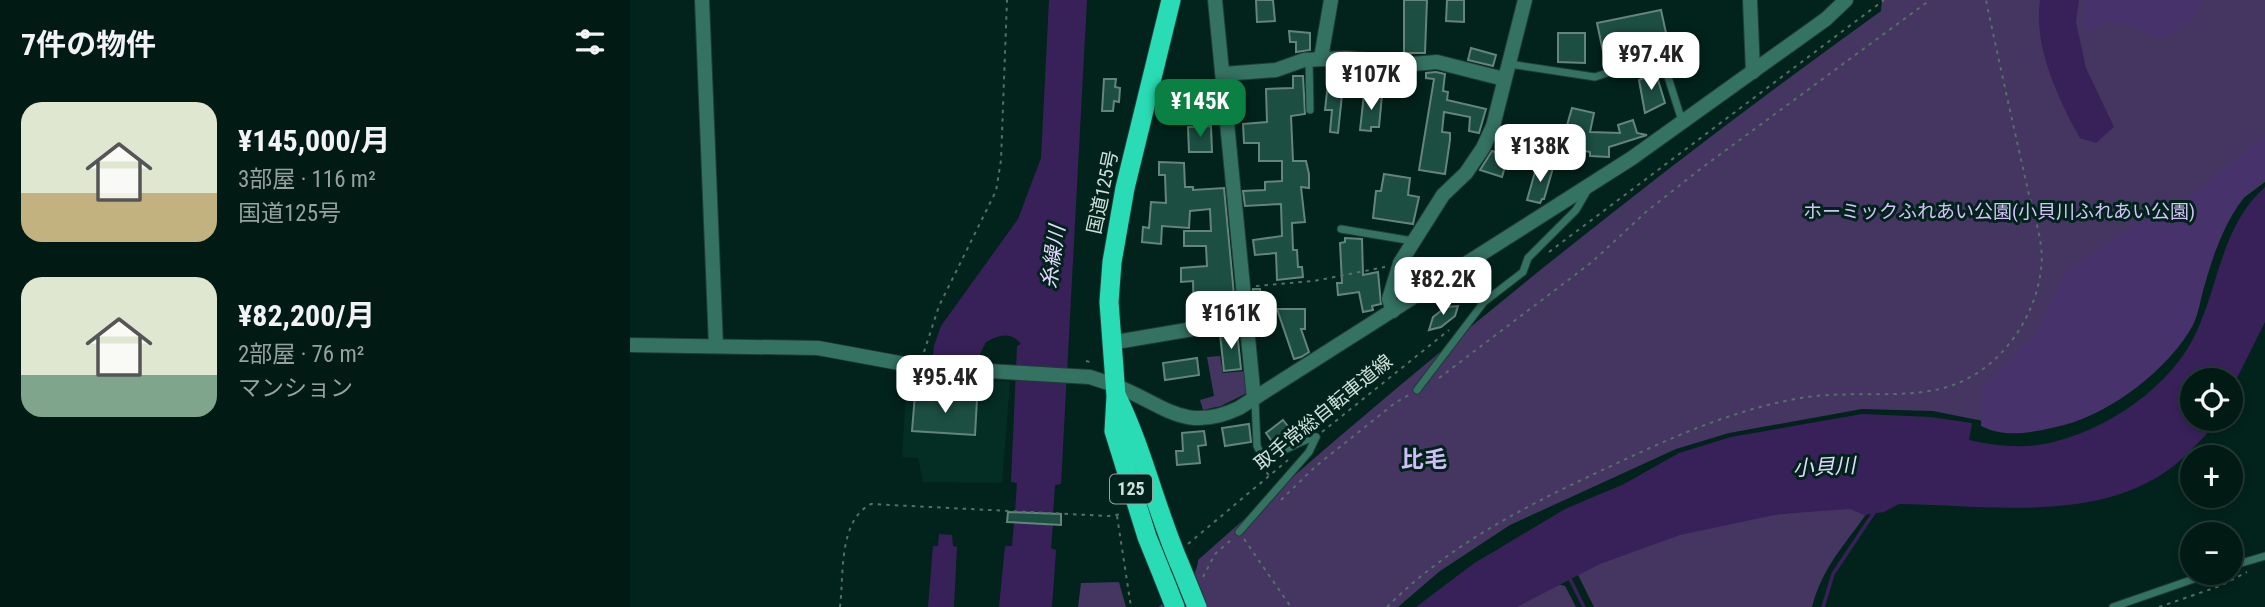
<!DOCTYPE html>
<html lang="ja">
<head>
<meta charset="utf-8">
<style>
  body { margin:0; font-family:"Roboto Condensed","Noto Sans JP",sans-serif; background:#0c231d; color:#f1f3f6; height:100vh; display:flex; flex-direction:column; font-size:26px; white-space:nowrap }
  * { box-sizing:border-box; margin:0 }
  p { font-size:23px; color:#96a1a0 }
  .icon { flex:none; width:38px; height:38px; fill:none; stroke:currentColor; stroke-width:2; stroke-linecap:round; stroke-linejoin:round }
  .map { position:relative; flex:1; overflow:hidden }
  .drawer { display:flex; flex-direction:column; background:#021a14; width:630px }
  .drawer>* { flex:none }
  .fabs { position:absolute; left:1550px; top:368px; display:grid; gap:14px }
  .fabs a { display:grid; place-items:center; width:63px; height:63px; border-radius:50%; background:#021a14; box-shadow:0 4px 10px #0003,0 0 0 2px #233834; font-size:35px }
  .price { position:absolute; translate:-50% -60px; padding:0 16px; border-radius:14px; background:#fff; color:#222; font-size:23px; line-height:46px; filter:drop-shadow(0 2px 4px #0008) }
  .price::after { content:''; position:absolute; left:50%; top:42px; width:21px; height:16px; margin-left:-10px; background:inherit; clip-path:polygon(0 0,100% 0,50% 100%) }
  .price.on { background:#0b8043; color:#fff }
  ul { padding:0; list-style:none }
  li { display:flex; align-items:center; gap:21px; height:175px; padding:0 21px }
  li span { display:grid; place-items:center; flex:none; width:196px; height:140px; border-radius:21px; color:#555 }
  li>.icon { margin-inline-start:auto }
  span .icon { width:84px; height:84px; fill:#fffc; stroke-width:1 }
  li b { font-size:30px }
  h2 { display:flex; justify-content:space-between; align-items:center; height:84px; padding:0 21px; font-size:30px }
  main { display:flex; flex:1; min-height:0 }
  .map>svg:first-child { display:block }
  .built { fill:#042e24 }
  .green { fill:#453561 }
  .forest { fill:#48326b }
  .water { fill:#382159 }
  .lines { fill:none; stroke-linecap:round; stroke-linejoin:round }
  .stream { stroke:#382159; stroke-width:3.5 }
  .building { fill:#1c4e41; stroke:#64857a; stroke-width:2 }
  .service-casing { stroke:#1f3d36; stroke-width:9 }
  .minor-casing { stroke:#1f3d36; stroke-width:16 }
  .tertiary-casing { stroke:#1f3d36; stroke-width:16 }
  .trunk-casing { stroke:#1f3d36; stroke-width:21 }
  .path { stroke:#546f68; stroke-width:2; stroke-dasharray:3.5 5; stroke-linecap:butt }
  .service { stroke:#347261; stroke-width:7 }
  .minor { stroke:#347261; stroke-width:14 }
  .tertiary { stroke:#347261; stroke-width:14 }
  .trunk { stroke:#2adcb5; stroke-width:19 }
  .trunk-bridge-casing { stroke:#1f3d36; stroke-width:21; stroke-linecap:butt }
  .trunk-bridge { stroke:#2adcb5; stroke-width:19 }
  .labels { text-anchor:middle; stroke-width:6; stroke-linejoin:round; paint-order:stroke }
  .shield { fill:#02231b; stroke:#91a7a1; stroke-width:2 }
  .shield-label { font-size:18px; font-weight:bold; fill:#cee0da }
  .street-label { font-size:19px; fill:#cee0da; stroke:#02231b }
  .park-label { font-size:19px; fill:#d4c2f8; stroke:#02231b }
  .water-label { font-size:21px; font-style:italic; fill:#e3d8fd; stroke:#02231b }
  .quarter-label { font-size:23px; font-weight:bold; fill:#d1bef7; stroke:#02231b }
</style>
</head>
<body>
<main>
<section class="drawer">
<h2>7件の物件<svg class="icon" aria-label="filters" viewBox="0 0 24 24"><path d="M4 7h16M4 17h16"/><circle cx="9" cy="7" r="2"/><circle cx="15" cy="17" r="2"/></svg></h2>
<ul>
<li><span style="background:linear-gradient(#dfe7d0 65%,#c2b280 0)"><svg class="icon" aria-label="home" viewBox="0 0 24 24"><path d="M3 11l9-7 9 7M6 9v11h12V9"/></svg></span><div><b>¥145,000/月</b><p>3部屋 · 116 m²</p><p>国道125号</p></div></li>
<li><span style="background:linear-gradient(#dfe7d0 70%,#7fa58c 0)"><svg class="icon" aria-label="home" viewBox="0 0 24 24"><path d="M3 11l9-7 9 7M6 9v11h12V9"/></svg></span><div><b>¥82,200/月</b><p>2部屋 · 76 m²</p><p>マンション</p></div></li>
</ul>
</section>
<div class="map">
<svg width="1635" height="607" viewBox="0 0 1635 607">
  <rect width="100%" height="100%" fill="#02231b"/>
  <polygon class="built" points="277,374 380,382 372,483 293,482 288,458 272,457"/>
  <g class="green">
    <path d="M1252,0H1635V182L1600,208L1358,422L1303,411L1232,409L1099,433L1046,449L880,525L810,571L768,607H528C544,597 567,581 568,560C786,366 1014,181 1251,11Z"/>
    <polygon points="590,356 593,373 616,371 617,393 591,406 573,410 570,400 584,396 577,357"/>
    <path d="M1229,506L1237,513C1214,546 1193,566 1182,607H964L946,571L985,555L1092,520Z"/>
    <polygon points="489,582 496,607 448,607 451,583"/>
    <polygon points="923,583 935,586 946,607 882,607"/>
  </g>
  <g class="forest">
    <path d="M1456,0H1572C1566,22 1548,34 1526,38L1501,25L1477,22L1456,31L1453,21Z"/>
    <path d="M1635,135V178C1603,199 1585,248 1575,284C1571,296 1569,313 1563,325C1539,369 1481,413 1434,425C1405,432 1378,439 1351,426L1352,388L1409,330L1434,272L1505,225L1546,205L1579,182Z"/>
  </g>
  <g class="water">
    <path d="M419,0H457L431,484L425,485L423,514L385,512L387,483L381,482L387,346L391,344C381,331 368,335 356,342L346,362L345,391L300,387L304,346L311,326L388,219L411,158Z"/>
    <path d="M1410,0H1449L1446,22L1456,68L1484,127L1466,143L1450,138C1428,99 1403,45 1410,0Z"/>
    <path d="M1635,187V322L1601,390V380H1563V418H1587C1581,431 1570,441 1560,451C1488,527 1364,505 1269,504L1254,512L1234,515L1220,509L1149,514L1050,535L970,564L887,607H786L843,564L935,509L994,484L1049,453L1101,437L1232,414L1301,417L1342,423L1339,440C1361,445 1385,448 1408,445C1468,436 1538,391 1565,335C1589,286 1591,226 1635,187Z"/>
    <polygon points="384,523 423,524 421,548 426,550 422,607 369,607 375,546 382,546"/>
    <polygon points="309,534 322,535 323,546 327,547 324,607 298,607 303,546 308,546"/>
  </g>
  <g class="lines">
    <g class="stream">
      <polyline points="938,575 954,607"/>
      <polyline points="1193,607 1203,574 1245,511"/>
    </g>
  </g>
  <g class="building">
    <polygon points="626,0 643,0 645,21 627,22"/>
    <polygon points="774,0 797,0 795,53 774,53"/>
    <polygon points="817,0 834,0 834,22 816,21"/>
    <polygon points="1031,10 1038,42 974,56 967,23"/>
    <polygon points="659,31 680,33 680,50 666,52 666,42 660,42"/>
    <polygon points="928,33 955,33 955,63 928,62"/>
    <polygon points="841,48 866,55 863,66 838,60"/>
    <polygon points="1025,70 1035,103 1015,113 1009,80 1016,77 1015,73"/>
    <polygon points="806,72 815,74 813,91 818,92 817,100 856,109 849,133 839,131 840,117 814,112 812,132 820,133 820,140 815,174 789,170 804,79 796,78 796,73"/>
    <polygon points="663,76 673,76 675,114 661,116 663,161 676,161 679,174 679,188 671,187 675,222 662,223 663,250 667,250 668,267 672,267 673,277 647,280 646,253 625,255 623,240 652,236 651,204 615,206 613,191 635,190 635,182 652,181 652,161 629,161 629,143 614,143 613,124 637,122 636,89 663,88"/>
    <polygon points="474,79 486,79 485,87 490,88 489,102 484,101 483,111 472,111"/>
    <polygon points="698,83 713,85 708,133 700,132 702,110 695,110"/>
    <polygon points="734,94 752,95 749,127 741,127 741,131 730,130"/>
    <polygon points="942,108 964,113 960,132 990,133 988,125 1003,120 1007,133 1017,135 979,147 979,157 960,156 960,152 931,146"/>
    <polygon points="581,126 582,152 559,152 558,127"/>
    <polygon points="862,151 878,156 872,177 850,170"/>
    <polygon points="529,162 554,163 555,187 563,187 563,190 594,188 605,306 579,309 580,316 564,319 563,281 551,282 551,268 577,266 576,246 554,246 554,231 581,231 580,209 560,211 559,228 532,226 531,244 512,242 513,227 519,228 521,202 536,203 535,175 529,175"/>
    <polygon points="911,165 923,168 914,199 912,199 910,203 897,200 905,172 908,173"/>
    <polygon points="754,174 780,178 778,195 789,197 783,224 743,218 746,191 751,191"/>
    <polygon points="715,238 732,239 733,275 748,272 751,304 742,306 743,310 733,312 729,292 708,295 707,283 712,283 710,243 715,242"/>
    <polygon points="623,289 630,289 634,323 626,323"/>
    <polygon points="828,306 825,316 811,327 799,330 803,317 816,307"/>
    <polygon points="647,309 675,309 675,329 671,329 679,352 671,357 664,359"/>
    <polygon points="607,331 611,369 594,371 590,334"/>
    <polygon points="567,358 569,375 535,380 533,363"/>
    <polygon points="285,394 347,399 345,435 282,431"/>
    <polygon points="653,420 661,430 643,443 636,433"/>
    <polygon points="619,424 621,442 595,446 592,428"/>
    <polygon points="574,431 576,445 568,446 570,463 547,465 546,451 553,451 552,433"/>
    <polygon points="378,512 431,514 431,525 377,522"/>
  </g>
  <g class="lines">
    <g class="service-casing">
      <g id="service">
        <polyline points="679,60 680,110"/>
        <polyline points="879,64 965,77 1031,55 1052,121"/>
        <polyline points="711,229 783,241"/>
        <polyline points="787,390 854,302 893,272 898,258 946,210 957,191"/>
        <path d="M625,400L627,446L631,454C648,458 668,440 686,437"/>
        <polyline points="609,532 679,452 686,437"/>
        <polyline points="1601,566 1635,556"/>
        <polyline points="1483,607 1584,572"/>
      </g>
    </g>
    <g class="minor-casing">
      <g id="minor">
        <polyline points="72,0 86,346"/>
        <polyline points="585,0 624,399"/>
        <polyline points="1120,0 1123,72"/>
        <polyline points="691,58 701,0"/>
        <polyline points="593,74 646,70 674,60 716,58 782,64 807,62 874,79"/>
        <polyline points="763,311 759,299 770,263 813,195 836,173 853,148 863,126 895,0"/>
        <polyline points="480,343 616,320"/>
        <polyline points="0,345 188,348 291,367 460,377 484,385"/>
      </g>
    </g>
    <g class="tertiary-casing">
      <path id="tertiary" d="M484,385C534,404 554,434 609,408L1002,158L1196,19L1216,0"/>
    </g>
    <g class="trunk-casing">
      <g id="trunk">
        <path d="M487,397C513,450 526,510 550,565"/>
        <polyline points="534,579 517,537 484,431 486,396 479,302 482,262 495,188 541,0"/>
      </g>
    </g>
    <g class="path">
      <polyline points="919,252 1254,0"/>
      <polyline points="626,286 684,281 755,267"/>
      <polyline points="294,352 309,306 366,191 371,160 377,0"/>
      <polyline points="456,361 460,362"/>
      <polyline points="809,378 962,262 1017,211 1073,167 1300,0"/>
      <polyline points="692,432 819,330"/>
      <polyline points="631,466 642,479"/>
      <polyline points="651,500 686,466 765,403 779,395"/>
      <polyline points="487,516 501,607"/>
      <polyline points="614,539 661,607"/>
      <polyline points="558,544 658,460"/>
      <polyline points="573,577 585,554 601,540"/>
      <path d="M210,607C214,575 208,521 241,504L478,516L493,514"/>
      <path d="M757,607C817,547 888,510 964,474C1032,442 1096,411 1171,398C1221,389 1284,402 1328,383C1373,365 1406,316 1411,269C1415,242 1402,211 1397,186C1383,124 1369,62 1356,0"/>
      <polyline points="1529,607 1590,586 1617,572"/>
    </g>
    <use href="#service" class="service"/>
    <use href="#minor" class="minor"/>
    <use href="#tertiary" class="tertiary"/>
    <use href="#trunk" class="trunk"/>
    <g class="trunk-bridge-casing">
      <g id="trunk-bridge">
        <polyline points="550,565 567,607"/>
        <polyline points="534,579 545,607"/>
      </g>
    </g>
    <use href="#trunk-bridge" class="trunk-bridge"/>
  </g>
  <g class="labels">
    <rect class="shield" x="480" y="474.5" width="42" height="29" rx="5"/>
    <g class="shield-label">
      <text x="501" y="495">125</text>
    </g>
    <g class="street-label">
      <text transform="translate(472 192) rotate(-78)" y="7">国道125号</text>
      <text transform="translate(693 412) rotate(-39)" y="7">取手常総自転車道線</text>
    </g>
    <g class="park-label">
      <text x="1369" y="218">ホーミックふれあい公園(小貝川ふれあい公園)</text>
    </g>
    <g class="water-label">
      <text transform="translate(423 257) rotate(-82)" y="7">糸繰川</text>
      <text transform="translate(1194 467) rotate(-3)" y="7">小貝川</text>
    </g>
    <g class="quarter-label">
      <text x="794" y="467">比毛</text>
    </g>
  </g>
</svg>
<div class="fabs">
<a><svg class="icon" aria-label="locate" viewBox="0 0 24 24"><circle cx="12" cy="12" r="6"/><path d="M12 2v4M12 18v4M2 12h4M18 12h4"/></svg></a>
<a>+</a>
<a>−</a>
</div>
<b class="price" style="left:1021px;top:92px">¥97.4K</b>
<b class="price" style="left:741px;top:112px">¥107K</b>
<b class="price on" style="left:570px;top:139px">¥145K</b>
<b class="price" style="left:910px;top:184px">¥138K</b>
<b class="price" style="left:813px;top:317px">¥82.2K</b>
<b class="price" style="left:601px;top:351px">¥161K</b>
<b class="price" style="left:315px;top:415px">¥95.4K</b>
</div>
</main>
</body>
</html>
